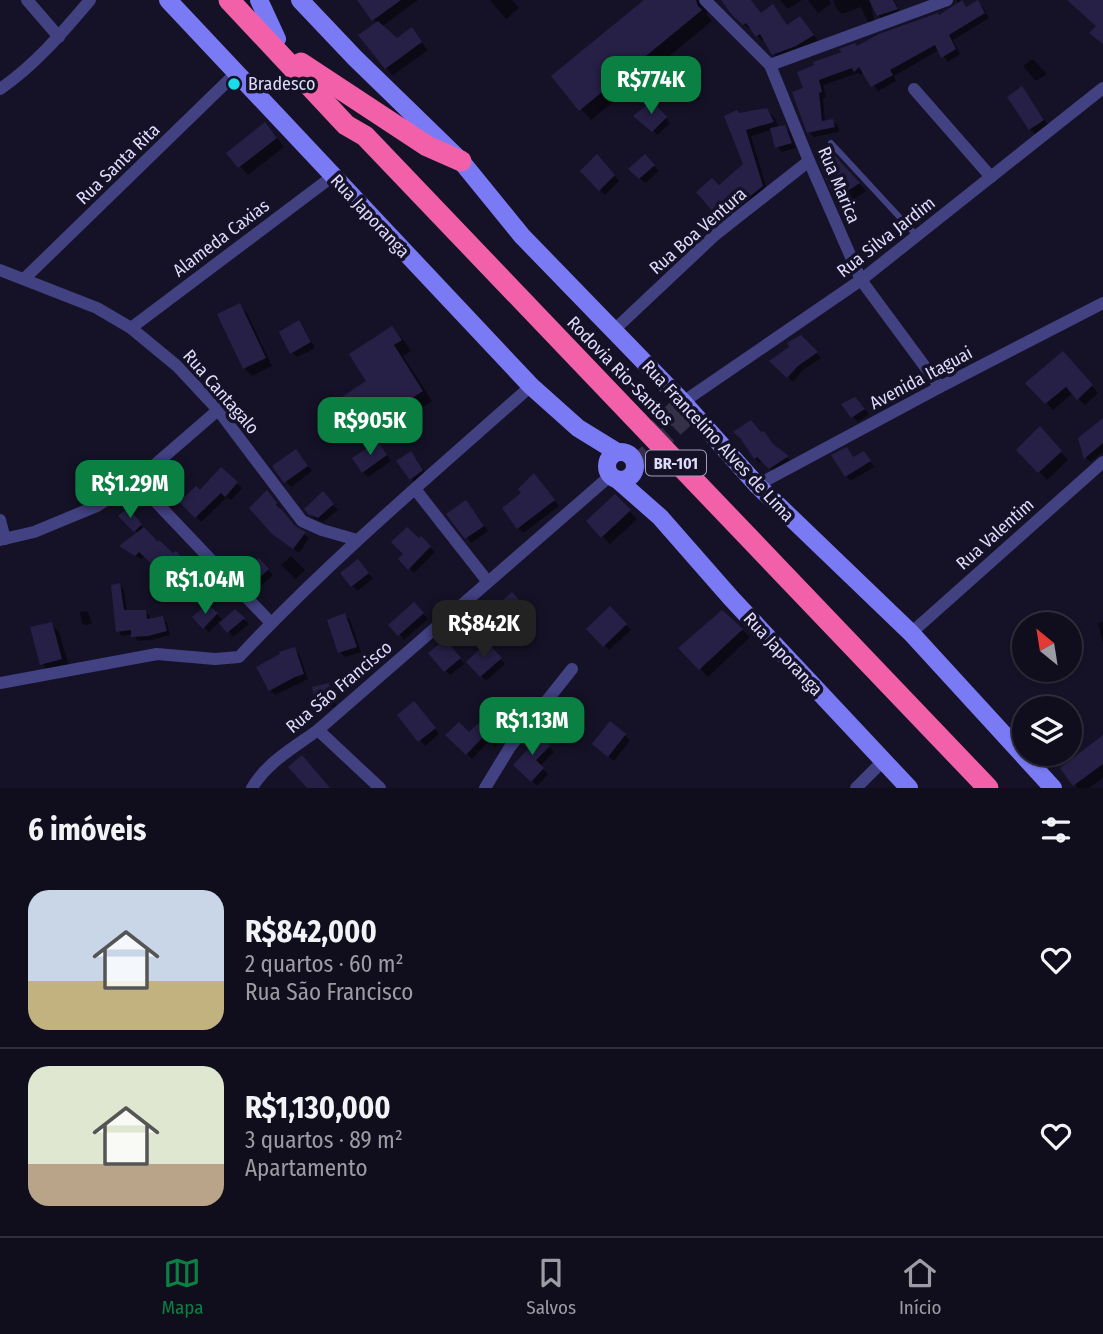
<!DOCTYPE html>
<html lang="pt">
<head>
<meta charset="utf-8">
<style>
  body { margin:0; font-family:"Fira Sans Condensed",sans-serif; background:#191726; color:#f1f3f6; height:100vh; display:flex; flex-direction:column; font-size:26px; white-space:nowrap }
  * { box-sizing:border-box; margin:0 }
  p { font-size:23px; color:#9c9ca4 }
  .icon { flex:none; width:38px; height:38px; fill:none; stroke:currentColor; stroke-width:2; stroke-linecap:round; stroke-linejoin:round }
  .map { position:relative; height:788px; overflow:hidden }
  .side { display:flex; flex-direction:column; background:#100e1d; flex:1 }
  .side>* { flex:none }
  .needle { width:46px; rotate:330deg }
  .buttons { position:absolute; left:1012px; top:612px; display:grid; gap:14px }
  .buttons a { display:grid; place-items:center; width:70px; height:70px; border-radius:50%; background:#100e1d; box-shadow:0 2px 5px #0004,0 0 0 2px #302e3b; font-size:35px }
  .price { position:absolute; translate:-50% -60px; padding:0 16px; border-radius:14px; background:#0b8043; color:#fff; font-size:23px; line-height:46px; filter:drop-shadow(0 2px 4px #0008) }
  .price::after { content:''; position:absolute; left:50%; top:42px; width:21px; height:16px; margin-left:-10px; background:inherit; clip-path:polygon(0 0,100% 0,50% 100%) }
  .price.selected { background:#222; color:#fff }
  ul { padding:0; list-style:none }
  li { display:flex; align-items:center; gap:21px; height:175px; padding:0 28px }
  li+li { border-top:2px solid #302e3b }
  li span { display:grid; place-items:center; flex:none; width:196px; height:140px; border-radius:21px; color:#555 }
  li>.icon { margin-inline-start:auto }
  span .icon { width:84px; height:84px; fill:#fffc; stroke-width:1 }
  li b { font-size:30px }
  h2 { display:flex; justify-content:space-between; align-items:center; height:84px; padding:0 28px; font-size:30px }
  .menu { display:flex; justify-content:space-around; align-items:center; height:98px; border-top:2px solid #302e3b; background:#100e1d; font-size:19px; color:#9c9ca4 }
  .menu a { display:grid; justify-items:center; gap:4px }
  .menu .selected { color:#0b8043 }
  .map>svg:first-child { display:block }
  .shadow { fill:#0007 }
  .building { fill:#262046 }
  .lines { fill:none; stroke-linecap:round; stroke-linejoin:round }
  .secondary-tunnel { stroke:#333047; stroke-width:18; stroke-dasharray:18 9; stroke-linecap:butt }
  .lane { stroke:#424182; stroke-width:6 }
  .street { stroke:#424182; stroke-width:12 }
  .secondary { stroke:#7a7bf4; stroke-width:18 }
  .highway { stroke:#f260aa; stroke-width:21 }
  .poi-dot { fill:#17ddeb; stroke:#151227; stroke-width:2.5 }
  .labels { text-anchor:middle; stroke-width:7; stroke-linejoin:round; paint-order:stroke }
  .shield { fill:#151227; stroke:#a29fbc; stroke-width:2 }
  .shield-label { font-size:16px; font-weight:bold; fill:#dedbfc }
  .poi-label { font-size:18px; fill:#dedbfc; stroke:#151227; text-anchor:start }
  .street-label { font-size:18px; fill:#dedbfc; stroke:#151227 }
</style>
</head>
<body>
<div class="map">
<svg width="1103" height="788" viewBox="0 0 1103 788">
  <rect width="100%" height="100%" fill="#151227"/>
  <g class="shadow">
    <polygon points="364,0 418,0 381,27 397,40 412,30 428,50 393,75 386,68 377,24 361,2"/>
    <polygon points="490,0 512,0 519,8 506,19"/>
    <polygon points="647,0 699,0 707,10 707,15 712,21 591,120 581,109"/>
    <polygon points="733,0 751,0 762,15 788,26 805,24 818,40 801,51 779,59 774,54 765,39 762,41 751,28 749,29 744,24"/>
    <polygon points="780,0 802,0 788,9"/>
    <polygon points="808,0 829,0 831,4 818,13"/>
    <polygon points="833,0 870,0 875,24 872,25 867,20 861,7 842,14 837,9"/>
    <polygon points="878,0 894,0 901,14 883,20 878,15"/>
    <polygon points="957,0 961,0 967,9 978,2 983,7 989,18 953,40 960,54 948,62 939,50 894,76 896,81 878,91 864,72 861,75 858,73 823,85 826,97 823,98 825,122 833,121 838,126 839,132 814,137 809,132 806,89 858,48 879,36 951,10 957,3"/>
    <polygon points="1033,59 1047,74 1036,81 1023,66"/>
    <polygon points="1022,88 1048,125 1035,134 1030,129"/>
    <polygon points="652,104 670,123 658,135 640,120"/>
    <polygon points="767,110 774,117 779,128 784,127 790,133 796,148 782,152 777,147 772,130 751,136 768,193 728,225 722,218 719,187 745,165 740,115"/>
    <polygon points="273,132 284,147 248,175 228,153"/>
    <polygon points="597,157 619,181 605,195 582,171"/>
    <polygon points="645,157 659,171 645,183 631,169"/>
    <polygon points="835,158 866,191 845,206 837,198 823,166"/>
    <polygon points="239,305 247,313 272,366 252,376 244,368"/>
    <polygon points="299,323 304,328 315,348 297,357 292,352"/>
    <polygon points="392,328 402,338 411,351 403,356 432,401 371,440 361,430 369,382"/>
    <polygon points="801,337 821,358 803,370 793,382 772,361 791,348"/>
    <polygon points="1070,360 1098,393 1085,405 1073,393 1053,410 1028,383"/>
    <polygon points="855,399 869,414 858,422 853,417"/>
    <polygon points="1103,426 1103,452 1090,462 1086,458 1080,439"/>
    <polygon points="762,434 776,448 792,462 775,473 763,460 760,463 755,458"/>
    <polygon points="1047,436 1068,460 1047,480 1018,450"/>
    <polygon points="382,448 391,461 368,477 363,472"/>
    <polygon points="847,449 855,459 864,453 874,467 851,481 846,476"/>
    <polygon points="301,456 312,471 291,487 274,467"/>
    <polygon points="416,458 427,475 416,484 411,479"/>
    <polygon points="221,469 242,488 231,500 227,497 201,522 182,502 200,493"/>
    <polygon points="539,481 559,506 523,533 518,528"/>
    <polygon points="323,494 338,510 323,522 315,519 309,513"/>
    <polygon points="615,496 637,519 610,544 588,521"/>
    <polygon points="272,497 281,509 280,510 297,529 309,538 299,553 280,538"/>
    <polygon points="470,507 488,531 471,543 467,538"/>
    <polygon points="128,511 158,544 173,556 176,553 190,568 168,589 157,579 158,568 145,556 141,559 126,550 139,534 121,516"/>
    <polygon points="421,539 435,552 414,573 400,559"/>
    <polygon points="291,556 305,570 296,579 281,565"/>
    <polygon points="259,560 273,575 258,588 244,574"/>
    <polygon points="363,567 373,579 357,591 343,574"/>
    <polygon points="119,585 124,590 127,612 145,611 150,616 150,620 162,618 167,623 170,635 153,640 138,641 133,634 122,636 118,631"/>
    <polygon points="512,594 529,613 516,624 499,605"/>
    <polygon points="414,604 428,619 404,640 391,625"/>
    <polygon points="207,606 224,621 235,611 249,624 233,637 220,621 209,632 194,617"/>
    <polygon points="610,609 631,630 609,650 589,629"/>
    <polygon points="87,611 89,614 92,624 84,625 82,623 80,612"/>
    <polygon points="345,615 350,620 361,652 345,657 340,652"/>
    <polygon points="1103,622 1103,644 1098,623"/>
    <polygon points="51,624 59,632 69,666 50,672 42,664"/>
    <polygon points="742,630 750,637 708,677 681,648"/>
    <polygon points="487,645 505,664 486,681 468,662"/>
    <polygon points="450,646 464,664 450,675 445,670"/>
    <polygon points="294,649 299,654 308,679 275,695 270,690"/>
    <polygon points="328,685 333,690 336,706 322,709 317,704"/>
    <polygon points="419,708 439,734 425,746 399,715"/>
    <polygon points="486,719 504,738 495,747 489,741 472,759 448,735 469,735"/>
    <polygon points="610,723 630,740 614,761 599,749"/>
    <polygon points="536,734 554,752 540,766 548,774 537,786 515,765 530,749"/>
    <polygon points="1103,737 1103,778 1089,788 1078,788 1062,768"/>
  </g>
  <g class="building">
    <polygon points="357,0 401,0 372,21"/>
    <polygon points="644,0 696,0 698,6 702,10 579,111 551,76"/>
    <polygon points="721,0 751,0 761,13 773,4 787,25 800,16 814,35 796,46 772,55 760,34 756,37 746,23 743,25 732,15"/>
    <polygon points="869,0 893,0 898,9 877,16"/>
    <polygon points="962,0 966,7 978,0 985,13 949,35 956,49 941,58 935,45 890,70 893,75 871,87 859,67 854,72 852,68 819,80 822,92 819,93 822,121 833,119 835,127 807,133 792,92 803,88 797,72 814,65 813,62 842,52 839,49 855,43 857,46 879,34 938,13 939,15"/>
    <polygon points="1067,0 1103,0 1103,44 1089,33 1096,26"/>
    <polygon points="378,21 397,38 412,27 422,42 385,69 358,35"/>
    <polygon points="1022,86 1044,120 1029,130 1007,97"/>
    <polygon points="652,101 667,117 652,132 633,116"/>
    <polygon points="767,108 774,122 746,130 763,186 720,220 696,192 712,178 719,185 743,164 724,116 737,110 739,113"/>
    <polygon points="265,122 277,138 238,168 226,153"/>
    <polygon points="785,125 792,143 775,148 770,128"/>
    <polygon points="597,154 615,175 599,191 580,171"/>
    <polygon points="645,154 655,165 639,179 628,169"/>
    <polygon points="835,156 860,183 835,199 820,165"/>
    <polygon points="240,303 266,358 243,369 217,314"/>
    <polygon points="299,320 311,342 290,354 279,332"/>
    <polygon points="392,326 402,340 394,345 423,391 360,431 339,399 366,381 349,354"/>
    <polygon points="801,335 818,352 798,366 787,378 769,361 789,347 787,343"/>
    <polygon points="1063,351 1093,385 1077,400 1066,387 1045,404 1025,383"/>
    <polygon points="855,397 865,409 851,418 841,404"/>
    <polygon points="1103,418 1103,443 1084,459 1078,438"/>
    <polygon points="751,420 761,432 764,431 773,444 789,456 769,469 757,457 754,459 741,439 733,432"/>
    <polygon points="1040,426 1062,451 1038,473 1016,450"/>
    <polygon points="378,441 387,455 362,473 352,458"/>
    <polygon points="847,447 853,457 864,451 871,461 845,477 831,455"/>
    <polygon points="296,449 308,466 284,483 272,466"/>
    <polygon points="411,451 423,470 410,480 396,461"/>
    <polygon points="221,467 238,482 225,497 221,493 195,518 179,502 196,486 200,490"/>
    <polygon points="534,473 555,500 517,529 502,508 521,493 518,489"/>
    <polygon points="267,490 277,503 276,505 282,510 295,526 306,532 293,549 272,534 249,508"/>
    <polygon points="323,491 334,504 318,518 308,514 304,509"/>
    <polygon points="615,494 631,510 601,538 586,521"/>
    <polygon points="466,500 484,526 465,539 446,514"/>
    <polygon points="128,508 142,524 134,532 118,516"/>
    <polygon points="144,527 158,542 159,540 173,553 176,551 186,562 162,585 149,574 156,568 139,552 135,556 119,546"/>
    <polygon points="407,527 419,538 421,536 431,546 408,570 398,559 403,554 391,542"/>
    <polygon points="259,558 269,569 252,585 242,573"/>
    <polygon points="358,559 369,573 351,587 340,573"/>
    <polygon points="120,583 124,610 146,610 147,619 163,616 167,631 148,636 131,637 131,630 116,632 111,585"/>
    <polygon points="512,592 525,607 510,620 497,605"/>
    <polygon points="414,602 424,613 398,636 388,625"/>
    <polygon points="207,604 218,613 203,629 192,617"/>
    <polygon points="610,606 627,624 603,647 586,629"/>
    <polygon points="235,609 245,618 227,633 219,623"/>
    <polygon points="722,610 743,629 699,670 678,648"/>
    <polygon points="345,613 357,647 338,653 327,620"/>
    <polygon points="52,622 62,659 40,665 30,627"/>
    <polygon points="445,639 461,658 444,672 428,653"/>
    <polygon points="487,642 502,658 480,677 466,662"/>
    <polygon points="295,647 304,674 295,677 269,691 256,667 280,654 279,652"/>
    <polygon points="329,683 332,701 316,705 312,687"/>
    <polygon points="414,701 436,728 418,742 397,715"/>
    <polygon points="486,716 501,732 489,743 483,737 466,755 445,735 459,722 469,732"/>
    <polygon points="610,721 626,734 608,757 592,744"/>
    <polygon points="536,732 550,746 536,760 544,768 531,782 513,765 528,749 524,745"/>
    <polygon points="1103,735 1103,764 1073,786 1060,768"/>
    <polygon points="302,755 330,788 307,788 288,767"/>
  </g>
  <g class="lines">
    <g class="secondary-tunnel">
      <polyline points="646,439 683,402"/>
      <polyline points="635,465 692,412"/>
    </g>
    <polyline class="lane" points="831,143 917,236"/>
    <g class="street">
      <polyline points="27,0 59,37"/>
      <polyline points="705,0 770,65 809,161 861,280 940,387"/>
      <polyline points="770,65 947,0"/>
      <path d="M0,89C35,65 62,33 90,0"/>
      <polyline points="914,89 991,177"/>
      <polyline points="0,270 97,308 131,328 177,366 218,410 302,521 322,530 357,540"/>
      <polyline points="24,279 236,73"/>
      <polyline points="131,328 333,176"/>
      <polyline points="613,331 715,235 809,161"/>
      <polyline points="683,402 861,280 1103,88"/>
      <polyline points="136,481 271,623"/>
      <polyline points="757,485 940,387 1103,303"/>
      <polyline points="415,489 488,582"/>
      <polyline points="0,520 5,539"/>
      <polyline points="0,540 34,532 97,506 136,481 218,410"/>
      <polyline points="911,633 1103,462"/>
      <path d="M0,683L157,654L215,659L239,657C330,560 432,474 531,386"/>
      <polyline points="318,730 380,788"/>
      <path d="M252,788C267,762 295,747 318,730L610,476"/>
      <polyline points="485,788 510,747 572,669"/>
      <polyline points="856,788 883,761"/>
    </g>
    <g class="secondary">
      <polyline points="168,0 531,386 578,428 617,452"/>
      <polyline points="259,0 277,39"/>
      <polyline points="300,0 355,58 461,161 522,236 683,402 757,485 911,633 1053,788"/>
      <circle cx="621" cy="466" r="14"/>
      <polyline points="619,481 660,517 731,598 909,788"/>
    </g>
    <g class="highway">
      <polyline points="229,0 346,125 365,136 988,788"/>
      <polyline points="301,63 427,146 461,161"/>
    </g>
  </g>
  <circle class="poi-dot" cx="234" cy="84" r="7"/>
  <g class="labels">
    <rect class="shield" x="646" y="450.5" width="60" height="25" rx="5"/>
    <g class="shield-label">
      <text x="676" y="469">BR-101</text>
    </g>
    <g class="poi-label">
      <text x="248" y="90">Bradesco</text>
    </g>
    <g class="street-label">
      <text transform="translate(118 164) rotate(-44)" y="6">Rua Santa Rita</text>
      <text transform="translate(839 185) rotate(67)" y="6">Rua Marica</text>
      <text transform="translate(370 216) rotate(47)" y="6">Rua Japoranga</text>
      <text transform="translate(698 231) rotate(-41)" y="6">Rua Boa Ventura</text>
      <text transform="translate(886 237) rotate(-38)" y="6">Rua Silva Jardim</text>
      <text transform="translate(221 238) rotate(-37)" y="6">Alameda Caxias</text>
      <text transform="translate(620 371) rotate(46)" y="6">Rodovia Rio-Santos</text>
      <text transform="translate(921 378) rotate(-28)" y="6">Avenida Itaguai</text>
      <text transform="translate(221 392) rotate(49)" y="6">Rua Cantagalo</text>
      <text transform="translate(718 441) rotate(47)" y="6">Rua Francelino Alves de Lima</text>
      <text transform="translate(995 534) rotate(-42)" y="6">Rua Valentim</text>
      <text transform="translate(783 654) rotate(47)" y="6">Rua Japoranga</text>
      <text transform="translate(339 687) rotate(-40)" y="6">Rua São Francisco</text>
    </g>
  </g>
</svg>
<div class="buttons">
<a><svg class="needle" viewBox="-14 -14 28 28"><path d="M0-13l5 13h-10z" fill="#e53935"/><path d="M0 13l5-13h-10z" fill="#9c9ca4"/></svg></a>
<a><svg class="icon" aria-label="layers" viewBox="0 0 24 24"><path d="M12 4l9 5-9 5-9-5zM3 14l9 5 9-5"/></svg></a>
</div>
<b class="price" style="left:651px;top:116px">R$774K</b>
<b class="price" style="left:370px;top:457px">R$905K</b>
<b class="price" style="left:130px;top:520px">R$1.29M</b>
<b class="price" style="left:205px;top:616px">R$1.04M</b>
<b class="price selected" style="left:484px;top:660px">R$842K</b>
<b class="price" style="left:532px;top:757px">R$1.13M</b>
</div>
<section class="side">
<h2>6 imóveis<svg class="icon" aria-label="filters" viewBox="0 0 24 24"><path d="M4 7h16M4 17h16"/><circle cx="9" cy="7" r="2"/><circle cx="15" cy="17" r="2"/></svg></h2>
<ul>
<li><span style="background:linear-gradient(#c9d6e8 65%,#c2b280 0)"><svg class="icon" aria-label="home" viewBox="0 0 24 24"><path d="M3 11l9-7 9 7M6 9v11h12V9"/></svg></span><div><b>R$842,000</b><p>2 quartos · 60 m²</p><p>Rua São Francisco</p></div><svg class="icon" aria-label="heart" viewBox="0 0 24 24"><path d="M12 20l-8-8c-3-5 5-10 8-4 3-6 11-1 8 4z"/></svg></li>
<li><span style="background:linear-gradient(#dfe7d0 70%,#b9a48a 0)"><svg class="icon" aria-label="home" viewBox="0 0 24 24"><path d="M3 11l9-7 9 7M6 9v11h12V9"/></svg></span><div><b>R$1,130,000</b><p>3 quartos · 89 m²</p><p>Apartamento</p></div><svg class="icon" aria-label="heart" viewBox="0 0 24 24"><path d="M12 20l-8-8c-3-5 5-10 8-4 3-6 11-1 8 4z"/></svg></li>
</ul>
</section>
<nav class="menu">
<a class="selected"><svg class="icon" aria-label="map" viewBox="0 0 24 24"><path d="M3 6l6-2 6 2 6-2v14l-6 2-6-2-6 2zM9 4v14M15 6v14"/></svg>Mapa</a>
<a><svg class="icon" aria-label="saved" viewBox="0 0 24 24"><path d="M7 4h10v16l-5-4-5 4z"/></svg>Salvos</a>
<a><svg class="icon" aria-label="home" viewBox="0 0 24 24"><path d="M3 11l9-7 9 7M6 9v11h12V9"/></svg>Início</a>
</nav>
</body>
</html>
